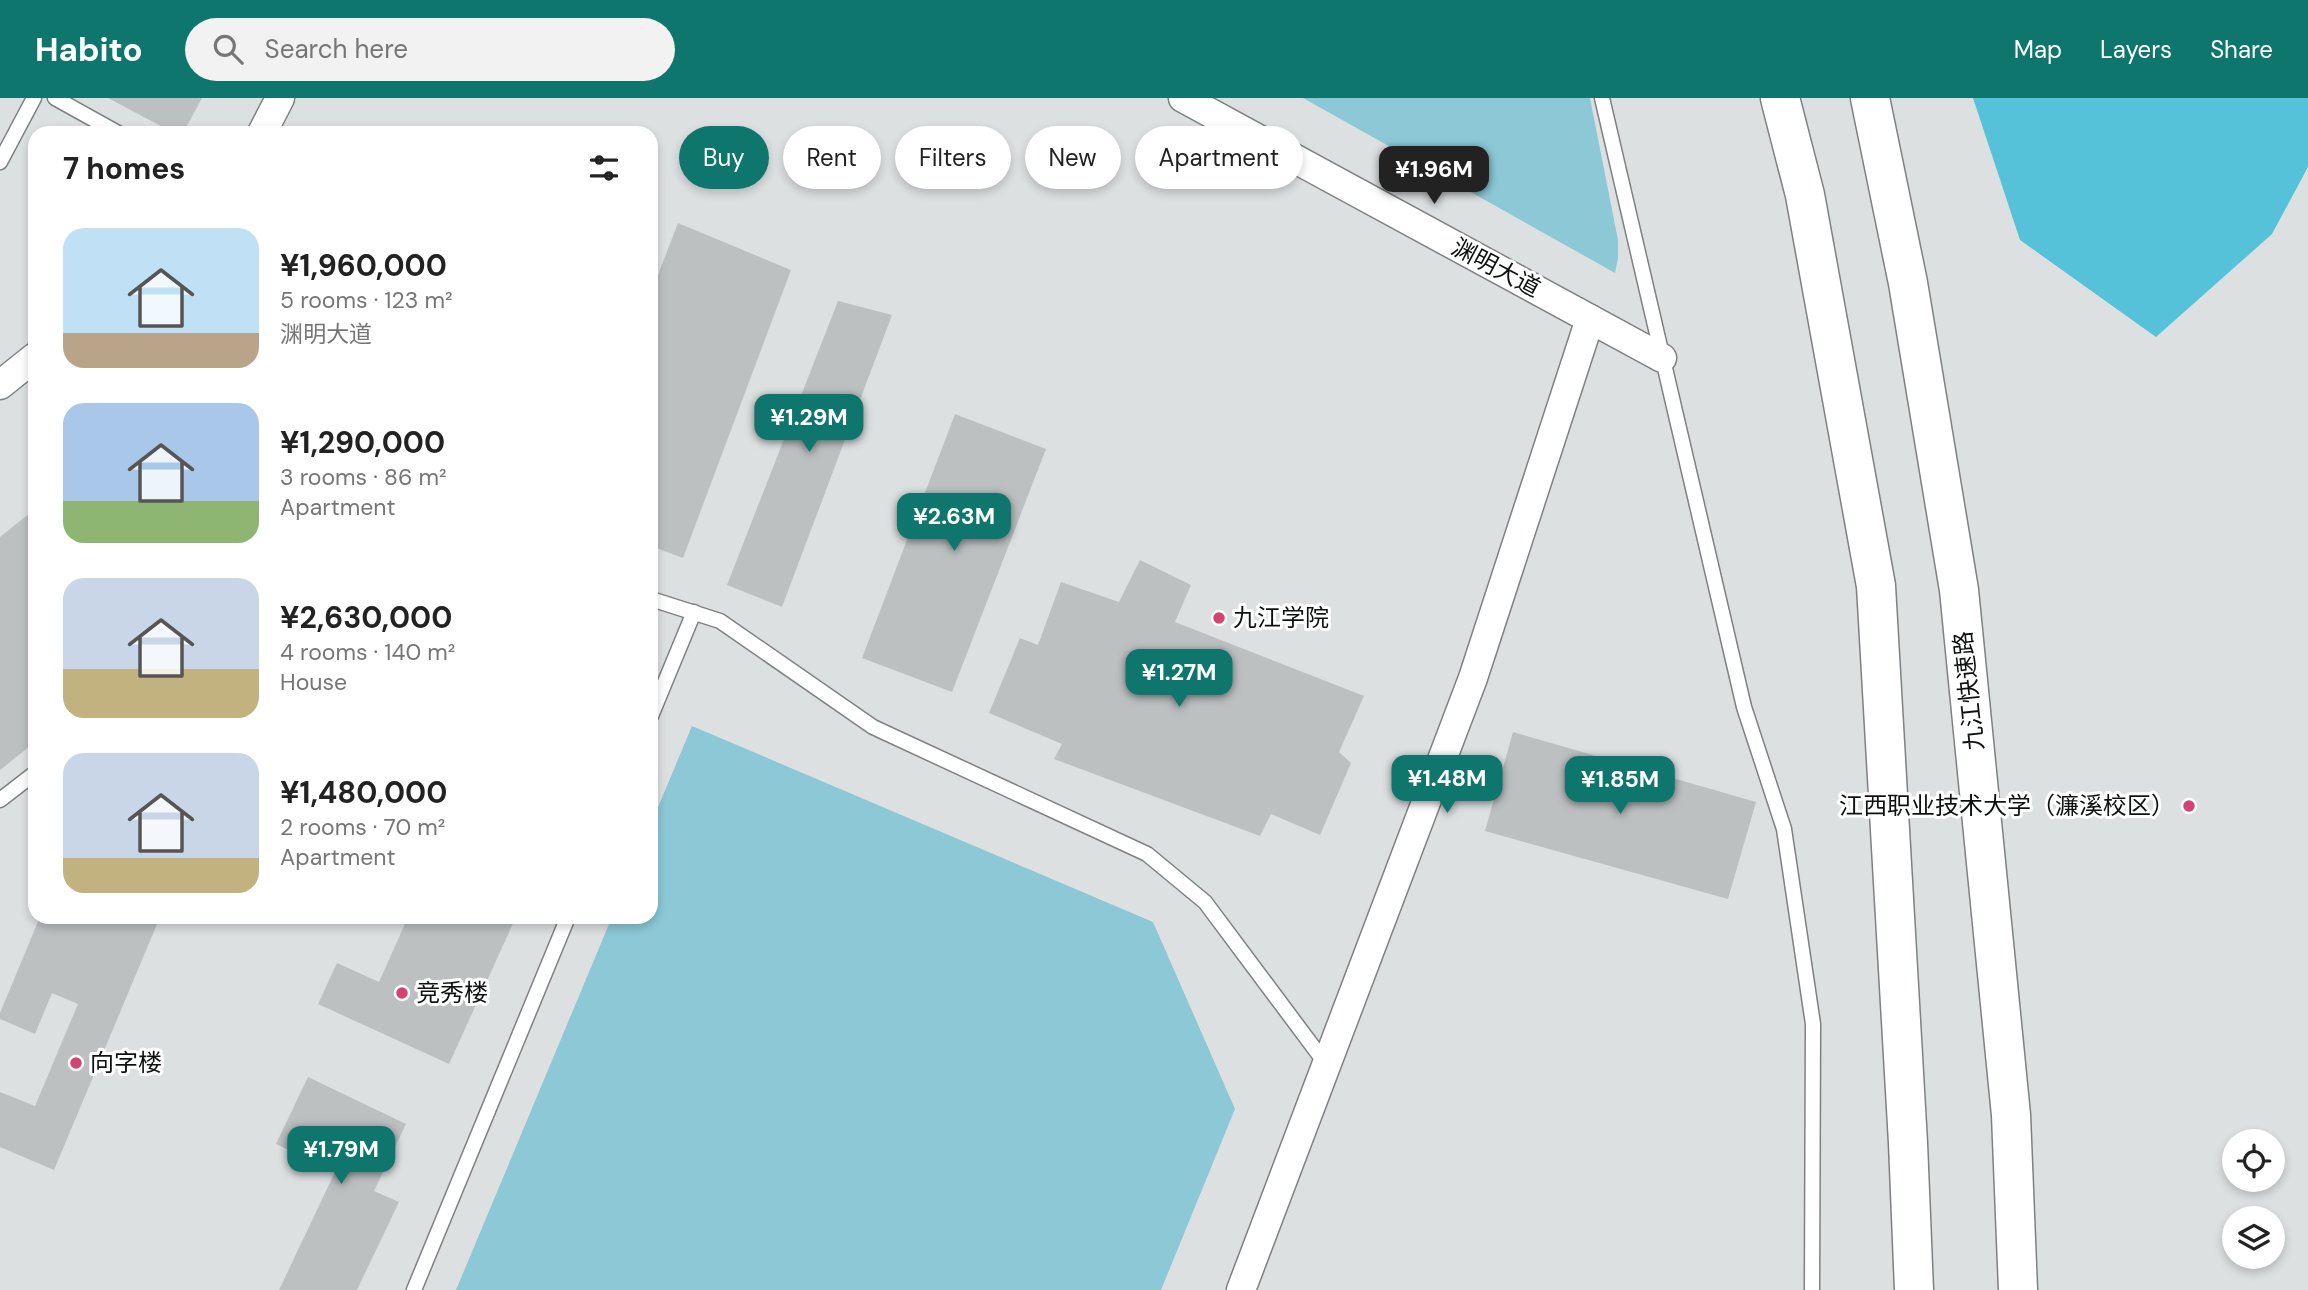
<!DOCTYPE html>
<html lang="en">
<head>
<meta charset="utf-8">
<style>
  body { margin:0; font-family:"DM Sans","Noto Sans SC",sans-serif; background:#f2f2f2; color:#222; height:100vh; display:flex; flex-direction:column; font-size:26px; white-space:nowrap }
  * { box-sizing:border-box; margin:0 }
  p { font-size:23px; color:#767676 }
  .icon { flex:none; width:38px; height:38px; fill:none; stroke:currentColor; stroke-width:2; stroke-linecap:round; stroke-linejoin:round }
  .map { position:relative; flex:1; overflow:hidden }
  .details { position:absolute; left:28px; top:28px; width:630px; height:798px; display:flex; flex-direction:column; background:#fff; border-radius:21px; box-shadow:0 4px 10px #0003 }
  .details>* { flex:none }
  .guide { position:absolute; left:679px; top:28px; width:665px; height:63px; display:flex; gap:14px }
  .controls { position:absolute; left:2222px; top:1031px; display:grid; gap:14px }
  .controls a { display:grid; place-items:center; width:63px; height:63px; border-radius:50%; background:#fff; box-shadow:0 4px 10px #0003; font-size:35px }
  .price { position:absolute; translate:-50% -60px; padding:0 16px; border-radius:14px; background:#0f766e; color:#fff; font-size:23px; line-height:46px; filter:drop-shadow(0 2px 4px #0008) }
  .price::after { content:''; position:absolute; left:50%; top:42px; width:21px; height:16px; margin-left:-10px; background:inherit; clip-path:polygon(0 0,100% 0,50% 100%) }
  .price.active { background:#222; color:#fff }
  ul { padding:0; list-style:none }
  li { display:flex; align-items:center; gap:21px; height:175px; padding:0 35px }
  li span { display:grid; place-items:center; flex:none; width:196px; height:140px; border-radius:21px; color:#555 }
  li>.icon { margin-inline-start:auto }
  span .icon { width:84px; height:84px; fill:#fffc; stroke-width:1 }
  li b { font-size:30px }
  h2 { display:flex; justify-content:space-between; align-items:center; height:84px; padding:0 35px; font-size:30px }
  .pill { padding:0 24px; border-radius:32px; background:#fff; box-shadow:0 4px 10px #0003; font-size:24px; line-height:63px }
  .pill.active { background:#0f766e; color:#fff }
  header { display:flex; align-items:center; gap:42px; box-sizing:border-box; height:98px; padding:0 35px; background:#0f766e; color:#fff }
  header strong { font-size:33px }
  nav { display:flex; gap:38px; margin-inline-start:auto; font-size:24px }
  .search { width:490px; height:63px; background:#f2f2f2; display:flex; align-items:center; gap:18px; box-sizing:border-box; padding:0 24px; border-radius:38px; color:#767676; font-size:26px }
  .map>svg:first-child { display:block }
  .green { fill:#8cc8d6 }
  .forest { fill:#56c2d9 }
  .building { fill:#bcc0c1 }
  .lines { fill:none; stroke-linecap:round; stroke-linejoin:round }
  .service-casing { stroke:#7e8182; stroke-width:17 }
  .minor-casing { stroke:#7e8182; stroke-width:31 }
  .motorway-casing { stroke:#7e8182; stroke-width:41 }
  .service { stroke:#fff; stroke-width:14 }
  .minor { stroke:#fff; stroke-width:28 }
  .motorway { stroke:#fff; stroke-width:38 }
  .poi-dot { fill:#d24573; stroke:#fff; stroke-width:2.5 }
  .labels { text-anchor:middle; stroke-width:6; stroke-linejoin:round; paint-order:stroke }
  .street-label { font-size:24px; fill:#0e1010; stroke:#fff }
  .poi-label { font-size:24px; fill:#0e1010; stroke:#fff; text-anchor:start }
</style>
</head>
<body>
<header>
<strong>Habito</strong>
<div class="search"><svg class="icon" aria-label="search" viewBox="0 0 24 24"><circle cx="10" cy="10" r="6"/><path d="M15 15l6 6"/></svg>Search here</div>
<nav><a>Map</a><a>Layers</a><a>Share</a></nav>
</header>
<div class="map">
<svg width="2308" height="1192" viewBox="0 0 2308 1192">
  <rect width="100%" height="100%" fill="#dde0e1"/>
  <g class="green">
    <polygon points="1303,0 1590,0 1618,142 1618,160 1615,175"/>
    <polygon points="692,628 1153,824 1235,1011 1161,1192 456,1192 612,819 651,819 651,726"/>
  </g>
  <polygon class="forest" points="1973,0 2308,0 2308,69 2272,136 2156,239 2020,142"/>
  <g class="building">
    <polygon points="108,0 202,0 183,35 174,35"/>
    <polygon points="678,125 791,172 683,460 651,448 651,195"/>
    <polygon points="838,203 892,217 782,509 727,487"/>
    <polygon points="955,316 1046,351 952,594 862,560"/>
    <polygon points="35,411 35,644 0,672 0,439"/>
    <polygon points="1140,462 1191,487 1175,524 1364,598 1339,654 1351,665 1320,737 1271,716 1260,738 1054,661 1062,646 989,615 1020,540 1038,547 1061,484 1119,504"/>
    <polygon points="1513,634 1756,704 1728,801 1485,733"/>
    <polygon points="40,819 160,819 54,1072 0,1049 0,994 35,1008 78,906 52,895 35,936 0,921 0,915"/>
    <polygon points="408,819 516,819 449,966 318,906 337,865 379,884"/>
    <polygon points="308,979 406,1026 374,1093 399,1104 357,1192 279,1192 335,1074 276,1046"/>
  </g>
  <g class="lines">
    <g class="service-casing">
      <g id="service">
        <polyline points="55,0 118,35"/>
        <polyline points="1602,0 1744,609 1784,731 1813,926 1812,1192"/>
        <polyline points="0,64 34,0"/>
        <polyline points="651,501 720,523 873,629 1147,756 1205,804 1326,966"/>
        <polyline points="651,618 694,514"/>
        <polyline points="0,702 35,675"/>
        <polyline points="414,1192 568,819"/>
      </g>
    </g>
    <g class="minor-casing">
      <g id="minor">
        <polyline points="1183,0 1662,260"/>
        <polyline points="262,35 280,0"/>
        <polyline points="0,287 35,259"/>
        <polyline points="1241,1192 1473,580 1590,221"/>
      </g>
    </g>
    <g class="motorway-casing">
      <g id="motorway">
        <polyline points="1780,0 1805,97 1876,488 1908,1045 1914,1192"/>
        <polyline points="1870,0 1908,185 1959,492 2011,1017 2018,1192"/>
      </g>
    </g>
    <use href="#service" class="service"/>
    <use href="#minor" class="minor"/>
    <use href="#motorway" class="motorway"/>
  </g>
  <g class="poi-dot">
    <circle cx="1219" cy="520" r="7"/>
    <circle cx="2189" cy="708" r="7"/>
    <circle cx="402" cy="895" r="7"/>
    <circle cx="76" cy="965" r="7"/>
  </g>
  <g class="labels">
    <g class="street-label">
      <text transform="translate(1496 170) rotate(28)" y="8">渊明大道</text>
      <text transform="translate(1969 593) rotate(-96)" y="8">九江快速路</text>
    </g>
    <g class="poi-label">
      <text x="1233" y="528">九江学院</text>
      <text x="2175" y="716" text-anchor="end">江西职业技术大学（濂溪校区）</text>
      <text x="416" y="903">竞秀楼</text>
      <text x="90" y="973">向字楼</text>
    </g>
  </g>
</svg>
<div class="controls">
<a><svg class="icon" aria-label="locate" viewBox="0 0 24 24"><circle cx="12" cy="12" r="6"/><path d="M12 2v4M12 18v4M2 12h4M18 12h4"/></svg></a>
<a><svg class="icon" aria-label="layers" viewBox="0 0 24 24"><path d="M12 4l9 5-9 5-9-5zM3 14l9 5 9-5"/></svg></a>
</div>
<b class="price active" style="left:1434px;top:108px">¥1.96M</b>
<b class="price" style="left:809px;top:356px">¥1.29M</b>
<b class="price" style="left:954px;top:455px">¥2.63M</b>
<b class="price" style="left:1179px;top:611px">¥1.27M</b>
<b class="price" style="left:1447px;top:717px">¥1.48M</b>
<b class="price" style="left:1620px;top:718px">¥1.85M</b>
<b class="price" style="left:341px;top:1088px">¥1.79M</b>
<div class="guide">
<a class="pill active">Buy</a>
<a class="pill">Rent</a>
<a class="pill">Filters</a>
<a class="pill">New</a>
<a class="pill">Apartment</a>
</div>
<section class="details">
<h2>7 homes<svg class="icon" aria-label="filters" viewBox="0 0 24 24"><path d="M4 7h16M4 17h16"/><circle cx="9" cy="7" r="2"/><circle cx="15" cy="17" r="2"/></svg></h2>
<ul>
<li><span style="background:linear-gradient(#bfe0f5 75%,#b9a48a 0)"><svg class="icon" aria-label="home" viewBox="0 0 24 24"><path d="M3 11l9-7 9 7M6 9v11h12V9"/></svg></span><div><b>¥1,960,000</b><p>5 rooms · 123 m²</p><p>渊明大道</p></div></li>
<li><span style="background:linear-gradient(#a9c7e8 70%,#8fb573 0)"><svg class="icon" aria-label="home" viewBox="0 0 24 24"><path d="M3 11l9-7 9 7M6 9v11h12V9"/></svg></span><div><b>¥1,290,000</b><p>3 rooms · 86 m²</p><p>Apartment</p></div></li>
<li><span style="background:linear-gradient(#c9d6e8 65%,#c2b280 0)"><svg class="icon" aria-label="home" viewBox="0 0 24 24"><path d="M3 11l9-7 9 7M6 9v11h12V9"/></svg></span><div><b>¥2,630,000</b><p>4 rooms · 140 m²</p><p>House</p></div></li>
<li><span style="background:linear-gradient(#c9d6e8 75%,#c2b280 0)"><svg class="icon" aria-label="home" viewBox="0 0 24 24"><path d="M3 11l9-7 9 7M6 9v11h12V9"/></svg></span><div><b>¥1,480,000</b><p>2 rooms · 70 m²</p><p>Apartment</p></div></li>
</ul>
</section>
</div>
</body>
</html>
